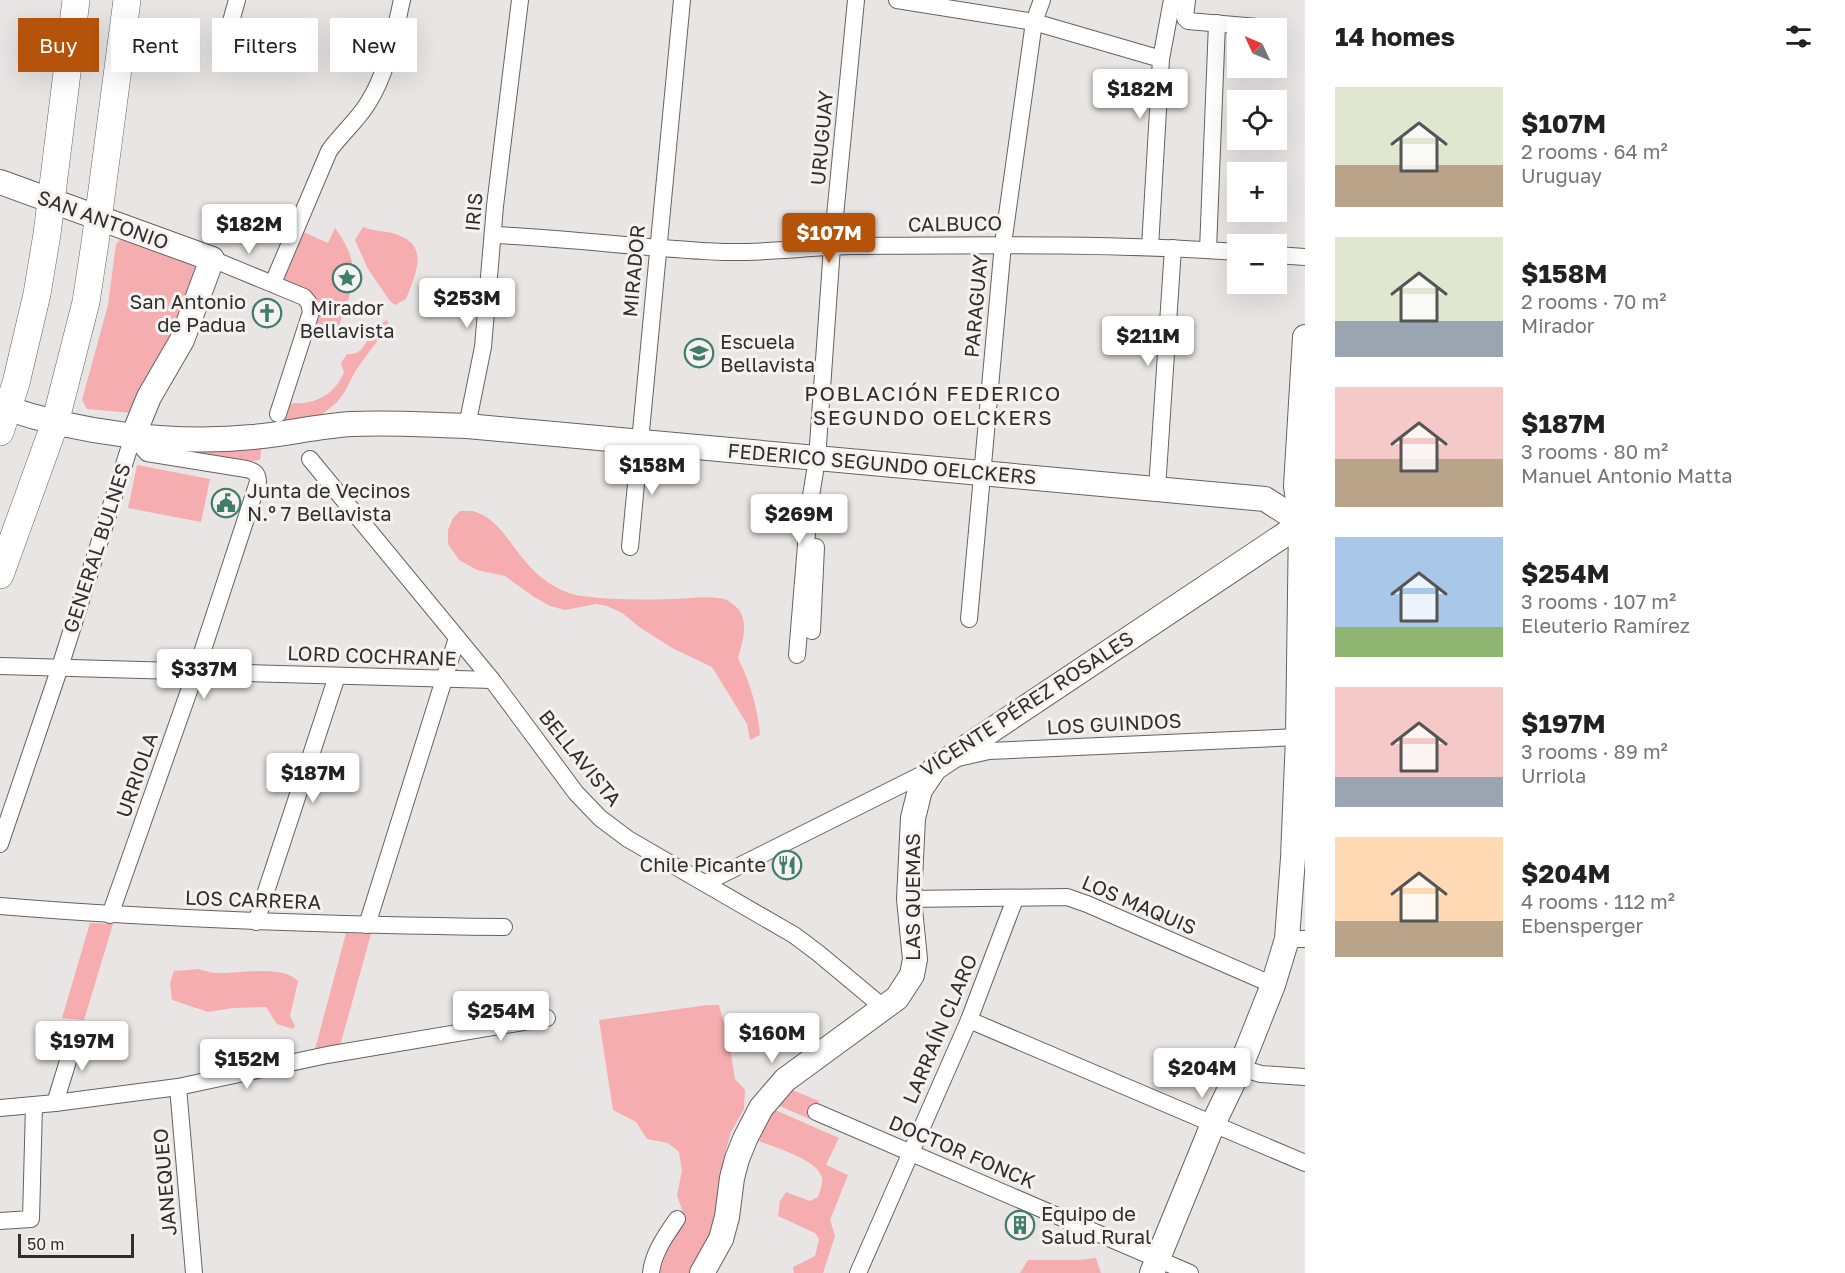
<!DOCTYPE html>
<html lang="en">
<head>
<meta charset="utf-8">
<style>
  body { margin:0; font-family:"Golos Text",sans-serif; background:#f2f2f2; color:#222; height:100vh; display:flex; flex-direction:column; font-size:22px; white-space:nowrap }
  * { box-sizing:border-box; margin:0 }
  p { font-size:20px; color:#767676 }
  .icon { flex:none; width:33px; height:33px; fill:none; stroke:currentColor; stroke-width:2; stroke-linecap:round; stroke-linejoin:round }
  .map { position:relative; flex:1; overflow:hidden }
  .details { display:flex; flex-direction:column; background:#fff; width:540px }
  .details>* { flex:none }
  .banner { position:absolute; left:18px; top:18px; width:570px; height:54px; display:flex; gap:12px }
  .needle { width:39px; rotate:314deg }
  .buttons { position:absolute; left:1227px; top:18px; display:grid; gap:12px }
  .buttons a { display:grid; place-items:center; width:60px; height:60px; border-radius:0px; background:#fff; box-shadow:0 6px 24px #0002; font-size:30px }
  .scale { position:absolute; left:18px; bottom:15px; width:116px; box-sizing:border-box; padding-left:6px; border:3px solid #302e2e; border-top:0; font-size:16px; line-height:21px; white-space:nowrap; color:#302e2e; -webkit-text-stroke:4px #f7f2f2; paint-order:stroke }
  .price { position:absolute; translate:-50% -51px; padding:0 14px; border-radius:6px; background:#fff; color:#222; font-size:20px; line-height:39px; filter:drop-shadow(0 2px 3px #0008) }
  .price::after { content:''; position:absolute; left:50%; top:36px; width:18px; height:14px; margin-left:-9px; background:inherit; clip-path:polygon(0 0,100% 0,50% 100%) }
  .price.current { background:#b45309; color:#fff }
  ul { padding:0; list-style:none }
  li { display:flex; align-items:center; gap:18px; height:150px; padding:0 30px }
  li span { display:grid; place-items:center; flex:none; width:168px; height:120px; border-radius:0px; color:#555 }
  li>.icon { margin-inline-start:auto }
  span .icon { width:72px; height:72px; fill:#fffc; stroke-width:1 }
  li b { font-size:26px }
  h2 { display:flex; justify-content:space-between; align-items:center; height:72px; padding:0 30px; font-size:26px }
  .chip { padding:0 21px; border-radius:0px; background:#fff; box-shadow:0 6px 24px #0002; font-size:21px; line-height:54px }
  .chip.current { background:#b45309; color:#fff }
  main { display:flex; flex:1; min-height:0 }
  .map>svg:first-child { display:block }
  .green { fill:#f6adaf }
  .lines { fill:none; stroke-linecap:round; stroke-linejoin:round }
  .street-casing { stroke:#676262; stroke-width:18 }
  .secondary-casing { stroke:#676262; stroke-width:26 }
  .primary-casing { stroke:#676262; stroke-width:28 }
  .street { stroke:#fff; stroke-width:16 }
  .secondary { stroke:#fff; stroke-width:24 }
  .primary { stroke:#fff; stroke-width:27 }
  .labels { text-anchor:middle; stroke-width:6; stroke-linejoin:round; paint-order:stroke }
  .street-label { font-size:20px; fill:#302e2e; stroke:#f7f2f2 }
  .poi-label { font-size:20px; fill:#302e2e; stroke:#f7f2f2; text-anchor:start }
  .neighbourhood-label { font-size:21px; letter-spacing:1.5px; fill:#302e2e; stroke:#f7f2f2 }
</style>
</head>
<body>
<main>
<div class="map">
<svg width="1305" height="1273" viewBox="0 0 1305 1273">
  <rect width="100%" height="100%" fill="#eae5e5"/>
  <g class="green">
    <path d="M363,227C371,230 378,231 387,232C431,241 418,268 406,299L395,305L390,301L368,269L355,240Z"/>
    <path d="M335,228C365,269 352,288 337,331L314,324L283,280L301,231L328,243Z"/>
    <polygon points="121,239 194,266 201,272 174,339 132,413 87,409 82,400 108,305 116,244"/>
    <path d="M387,320L389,325L356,370L344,393L337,402L319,417L290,423L283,419C285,415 287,408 290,405C293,402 299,404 303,403C323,401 336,390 344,373L341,363L347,354C364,356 365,340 375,329C378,325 383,323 387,320Z"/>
    <polygon points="262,444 260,460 254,461 149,447"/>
    <polygon points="137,465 210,479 201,522 128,508"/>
    <path d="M460,511C464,511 469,511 473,511C497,517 511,545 525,561C540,579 560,593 582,596C611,600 641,600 669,599C687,599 706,595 724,599C728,600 736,606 739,610C749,624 742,643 738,658C750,682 758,709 760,735L750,740L747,724L712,667L674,649L642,629L622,613L607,606L596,604L565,610L550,606L534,597L505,576L477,570L459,560L448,544V530L453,518Z"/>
    <polygon points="90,923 113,924 84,1020 62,1018"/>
    <polygon points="346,933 371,934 338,1053 313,1057"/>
    <path d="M199,969C205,971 212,973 218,973C240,974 281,964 298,981L290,1016L295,1026L293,1029L277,1024L266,1007L233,1008L208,1012L172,1000L170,983L174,971Z"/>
    <polygon points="708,1005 719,1005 729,1042 735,1079 745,1090 744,1109 731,1132 723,1161 716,1220 703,1249 690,1273 659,1273 667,1251 685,1219 677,1195 682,1171 679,1152 668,1143 647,1139 636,1122 613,1110 599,1020"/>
    <polygon points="790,1089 819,1101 812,1120 777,1105"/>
    <path d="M773,1109L839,1138L826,1165L848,1175L830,1220L835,1236L823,1273H794L793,1267L815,1256L819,1239L815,1233L778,1216L780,1201L786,1192L810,1201L818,1197C820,1191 823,1183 822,1178C819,1160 774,1147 759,1141Z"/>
    <polygon points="1096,1258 1101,1273 1020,1273 1028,1260 1078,1260"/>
  </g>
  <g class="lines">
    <g class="street-casing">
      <g id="street">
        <polyline points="897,0 1034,22 1161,59"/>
        <polyline points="1187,0 1185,18 1188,21 1269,28"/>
        <polyline points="230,25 237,0"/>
        <path d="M493,235C570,238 647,249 724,252C767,253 809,247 851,246C980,245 1109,243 1238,252"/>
        <polyline points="1150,247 1161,59 1172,0"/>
        <polyline points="1208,250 1217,23"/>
        <polyline points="1276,255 1305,257"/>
        <polyline points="212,259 304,297 309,303 311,312 278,414"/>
        <path d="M273,283L329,151C341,134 357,121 368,103C387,73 394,35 402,0"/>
        <polyline points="467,426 483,347 495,206 520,0"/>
        <polyline points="310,459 492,680 576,793 600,818 628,839 794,935 818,953 884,1008"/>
        <polyline points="1157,489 1173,248"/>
        <polyline points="630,547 682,0"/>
        <polyline points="969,619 1003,244 1034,22 1042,0"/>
        <polyline points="812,631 816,547"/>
        <polyline points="797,655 809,508 817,459 832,247 856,0"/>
        <polyline points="0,666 492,680"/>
        <polyline points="958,758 989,751 1298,737"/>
        <polyline points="0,844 60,667 133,436"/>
        <polyline points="705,883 931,770"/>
        <polyline points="909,899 1067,897 1087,904 1273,985"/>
        <path d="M0,906C168,920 336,925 504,927"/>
        <path d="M110,915L196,671L258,482C258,473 254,471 246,469L147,453L133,436"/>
        <polyline points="256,922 337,676"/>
        <polyline points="367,925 457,638"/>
        <polyline points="1287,939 1305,939"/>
        <polyline points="969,1020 1305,1163"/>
        <polyline points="1240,1068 1261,1074 1305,1077"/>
        <polyline points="178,1087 194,1273"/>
        <polyline points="55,1103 77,1032"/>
        <polyline points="0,1108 55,1103 178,1087 327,1055 547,1018"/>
        <polyline points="816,1112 1190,1273"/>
        <polyline points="0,1221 31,1219 34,1105"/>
        <path d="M651,1273C653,1253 666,1235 677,1219"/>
        <polyline points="858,1273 969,1020 1015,899"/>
      </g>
    </g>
    <g class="secondary-casing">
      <g id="secondary">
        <polyline points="0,182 212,259 182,340 149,397 133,436"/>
        <path d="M0,406C78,433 170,445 253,437C286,434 319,426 352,424C391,422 429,425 467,426L1265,499L1301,522"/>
        <polyline points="702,1273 721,1239 727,1217 732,1178 737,1159 745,1139 761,1108 785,1080 897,998 912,975 915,959 909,899 913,818 920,790 935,768 1305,521"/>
        <polyline points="1152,1273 1213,1124 1240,1068 1273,985 1287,939 1293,858 1298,737 1301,522 1296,486 1305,337"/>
      </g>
    </g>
    <g class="primary-casing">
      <g id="primary">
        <polyline points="0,432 16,383 37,294 47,234 76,0"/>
        <polyline points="0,575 55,423 86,302 95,243 127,0"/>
      </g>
    </g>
    <use href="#street" class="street"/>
    <use href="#secondary" class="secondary"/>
    <use href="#primary" class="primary"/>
  </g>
  <defs>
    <g id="sight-ring" transform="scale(1.5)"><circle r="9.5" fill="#f7f2f2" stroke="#407e6b" stroke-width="1.5"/><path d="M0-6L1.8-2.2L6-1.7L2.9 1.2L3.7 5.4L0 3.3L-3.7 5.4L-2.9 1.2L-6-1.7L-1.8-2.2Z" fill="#407e6b"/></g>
    <g id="church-ring" transform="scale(1.5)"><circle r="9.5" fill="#f7f2f2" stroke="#407e6b" stroke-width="1.5"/><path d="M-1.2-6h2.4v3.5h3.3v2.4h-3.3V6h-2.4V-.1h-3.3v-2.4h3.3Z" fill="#407e6b"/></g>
    <g id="school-ring" transform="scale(1.5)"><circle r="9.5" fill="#f7f2f2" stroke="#407e6b" stroke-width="1.5"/><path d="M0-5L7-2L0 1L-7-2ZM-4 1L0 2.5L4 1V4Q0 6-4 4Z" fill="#407e6b"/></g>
    <g id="civic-ring" transform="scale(1.5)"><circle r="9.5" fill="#f7f2f2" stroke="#407e6b" stroke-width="1.5"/><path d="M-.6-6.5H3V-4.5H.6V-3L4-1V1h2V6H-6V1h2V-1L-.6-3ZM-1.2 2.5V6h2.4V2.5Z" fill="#407e6b"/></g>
    <g id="restaurant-ring" transform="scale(1.5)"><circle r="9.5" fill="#f7f2f2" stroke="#407e6b" stroke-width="1.5"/><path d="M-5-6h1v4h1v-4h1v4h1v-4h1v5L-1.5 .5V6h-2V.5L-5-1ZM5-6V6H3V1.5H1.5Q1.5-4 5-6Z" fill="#407e6b"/></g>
    <g id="building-ring" transform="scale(1.5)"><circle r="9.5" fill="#f7f2f2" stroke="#407e6b" stroke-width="1.5"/><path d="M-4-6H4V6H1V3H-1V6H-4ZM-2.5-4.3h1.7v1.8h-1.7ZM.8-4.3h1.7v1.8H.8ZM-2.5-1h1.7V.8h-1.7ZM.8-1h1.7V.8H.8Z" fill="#407e6b"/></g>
  </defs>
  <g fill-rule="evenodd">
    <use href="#sight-ring" x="347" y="278"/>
    <use href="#church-ring" x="267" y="313"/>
    <use href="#school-ring" x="699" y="353"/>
    <use href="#civic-ring" x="226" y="503"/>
    <use href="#restaurant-ring" x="787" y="865"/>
    <use href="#building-ring" x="1020" y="1225"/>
  </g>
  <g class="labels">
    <g class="street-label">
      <text transform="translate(822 138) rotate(-85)" y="7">URUGUAY</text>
      <text transform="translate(474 212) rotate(-85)" y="7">IRIS</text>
      <text transform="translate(103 220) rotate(20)" y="7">SAN ANTONIO</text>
      <text transform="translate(955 224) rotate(-1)" y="7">CALBUCO</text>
      <text transform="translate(634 271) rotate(-85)" y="7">MIRADOR</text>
      <text transform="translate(976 306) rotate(-85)" y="7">PARAGUAY</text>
      <text transform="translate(882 464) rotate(5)" y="7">FEDERICO SEGUNDO OELCKERS</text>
      <text transform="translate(97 548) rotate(-72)" y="7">GENERAL BULNES</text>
      <text transform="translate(372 656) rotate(2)" y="7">LORD COCHRANE</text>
      <text transform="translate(1027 704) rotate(-33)" y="7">VICENTE PÉREZ ROSALES</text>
      <text transform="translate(1114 724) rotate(-3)" y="7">LOS GUINDOS</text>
      <text transform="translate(580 758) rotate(51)" y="7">BELLAVISTA</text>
      <text transform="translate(137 775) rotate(-71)" y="7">URRIOLA</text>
      <text transform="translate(913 897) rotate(-90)" y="7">LAS QUEMAS</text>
      <text transform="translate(253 900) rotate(2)" y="7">LOS CARRERA</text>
      <text transform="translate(1139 905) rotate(23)" y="7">LOS MAQUIS</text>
      <text transform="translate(940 1029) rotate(-67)" y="7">LARRAÍN CLARO</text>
      <text transform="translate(962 1152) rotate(23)" y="7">DOCTOR FONCK</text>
      <text transform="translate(165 1182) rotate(-95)" y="7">JANEQUEO</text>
    </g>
    <g class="poi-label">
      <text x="246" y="309" text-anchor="end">San Antonio<tspan x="246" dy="23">de Padua</tspan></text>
      <text x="347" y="315" text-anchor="middle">Mirador<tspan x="347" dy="23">Bellavista</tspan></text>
      <text x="720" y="349">Escuela<tspan x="720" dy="23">Bellavista</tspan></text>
      <text x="247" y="498">Junta de Vecinos<tspan x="247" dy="23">N.º 7 Bellavista</tspan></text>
      <text x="766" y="872" text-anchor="end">Chile Picante</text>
      <text x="1041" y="1221">Equipo de<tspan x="1041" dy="23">Salud Rural</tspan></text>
    </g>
    <g class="neighbourhood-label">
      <text x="933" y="401">POBLACIÓN FEDERICO<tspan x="933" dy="24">SEGUNDO OELCKERS</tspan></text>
    </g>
  </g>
</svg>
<div class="buttons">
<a><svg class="needle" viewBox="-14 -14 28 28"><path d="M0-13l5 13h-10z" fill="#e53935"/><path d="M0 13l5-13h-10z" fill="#767676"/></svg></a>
<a><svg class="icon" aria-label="locate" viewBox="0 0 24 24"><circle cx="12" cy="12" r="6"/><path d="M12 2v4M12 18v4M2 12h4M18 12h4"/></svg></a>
<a>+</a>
<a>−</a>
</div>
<div class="scale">50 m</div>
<b class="price" style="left:1140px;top:120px">$182M</b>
<b class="price" style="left:249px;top:255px">$182M</b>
<b class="price current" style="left:829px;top:264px">$107M</b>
<b class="price" style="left:467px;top:329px">$253M</b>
<b class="price" style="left:1148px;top:367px">$211M</b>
<b class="price" style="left:652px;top:496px">$158M</b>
<b class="price" style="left:799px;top:545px">$269M</b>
<b class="price" style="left:204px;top:700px">$337M</b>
<b class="price" style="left:313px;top:804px">$187M</b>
<b class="price" style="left:501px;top:1042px">$254M</b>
<b class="price" style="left:772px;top:1064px">$160M</b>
<b class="price" style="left:82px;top:1072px">$197M</b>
<b class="price" style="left:247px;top:1090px">$152M</b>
<b class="price" style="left:1202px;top:1099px">$204M</b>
<div class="banner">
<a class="chip current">Buy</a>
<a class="chip">Rent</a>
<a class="chip">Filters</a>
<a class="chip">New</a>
</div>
</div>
<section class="details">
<h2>14 homes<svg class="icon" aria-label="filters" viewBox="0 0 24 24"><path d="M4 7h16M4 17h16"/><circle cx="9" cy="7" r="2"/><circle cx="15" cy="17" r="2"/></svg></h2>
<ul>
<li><span style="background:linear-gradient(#dfe7d0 65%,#b9a48a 0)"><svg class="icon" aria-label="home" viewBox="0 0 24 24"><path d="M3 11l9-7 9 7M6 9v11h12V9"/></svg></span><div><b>$107M</b><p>2 rooms · 64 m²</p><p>Uruguay</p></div></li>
<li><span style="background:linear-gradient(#dfe7d0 70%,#9aa5b1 0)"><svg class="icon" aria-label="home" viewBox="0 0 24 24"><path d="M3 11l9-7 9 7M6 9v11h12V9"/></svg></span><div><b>$158M</b><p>2 rooms · 70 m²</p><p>Mirador</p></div></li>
<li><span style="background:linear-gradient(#f6c9c9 60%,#b9a48a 0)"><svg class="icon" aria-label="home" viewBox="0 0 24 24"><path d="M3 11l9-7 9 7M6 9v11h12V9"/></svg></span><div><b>$187M</b><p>3 rooms · 80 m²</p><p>Manuel Antonio Matta</p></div></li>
<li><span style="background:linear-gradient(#a9c7e8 75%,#8fb573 0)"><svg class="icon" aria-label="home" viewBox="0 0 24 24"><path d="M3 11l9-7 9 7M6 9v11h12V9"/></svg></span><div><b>$254M</b><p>3 rooms · 107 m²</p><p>Eleuterio Ramírez</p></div></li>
<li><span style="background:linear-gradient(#f6c9c9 75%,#9aa5b1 0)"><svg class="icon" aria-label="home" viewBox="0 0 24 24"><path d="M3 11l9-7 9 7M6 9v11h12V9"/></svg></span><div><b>$197M</b><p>3 rooms · 89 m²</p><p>Urriola</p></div></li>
<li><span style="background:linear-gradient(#ffd9b3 70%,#b9a48a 0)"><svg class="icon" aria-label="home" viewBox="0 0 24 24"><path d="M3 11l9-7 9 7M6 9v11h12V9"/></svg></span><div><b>$204M</b><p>4 rooms · 112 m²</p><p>Ebensperger</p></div></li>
</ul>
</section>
</main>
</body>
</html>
